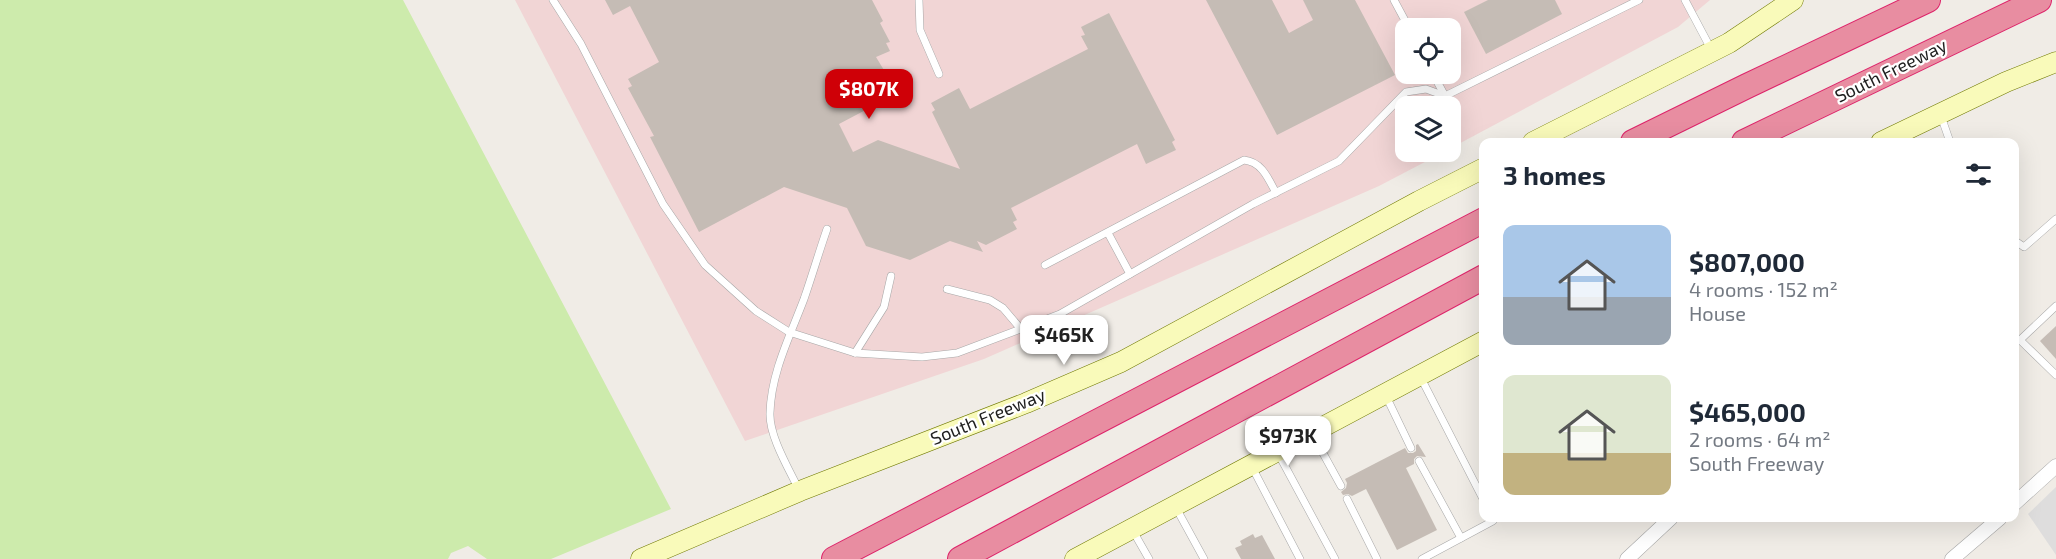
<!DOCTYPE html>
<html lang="en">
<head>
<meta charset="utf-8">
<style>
  body { margin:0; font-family:"Exo 2",sans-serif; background:#f6f6f7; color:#1f2937; height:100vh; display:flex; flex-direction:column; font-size:22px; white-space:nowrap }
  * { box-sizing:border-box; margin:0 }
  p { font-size:20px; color:#747a83 }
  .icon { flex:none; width:33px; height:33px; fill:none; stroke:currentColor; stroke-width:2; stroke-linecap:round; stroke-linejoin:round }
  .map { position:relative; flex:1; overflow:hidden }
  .sheet { position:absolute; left:1479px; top:138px; width:540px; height:384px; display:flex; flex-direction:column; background:#fff; border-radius:12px; box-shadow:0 6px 24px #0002 }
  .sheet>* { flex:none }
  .fabs { position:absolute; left:1395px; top:18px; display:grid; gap:12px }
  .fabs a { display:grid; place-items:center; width:66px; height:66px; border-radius:12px; background:#fff; box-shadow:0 6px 24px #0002; font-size:30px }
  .price { position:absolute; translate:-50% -51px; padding:0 14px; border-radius:12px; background:#fff; color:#222; font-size:20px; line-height:39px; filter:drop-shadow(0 2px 3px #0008) }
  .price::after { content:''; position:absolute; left:50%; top:36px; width:18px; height:14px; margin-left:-9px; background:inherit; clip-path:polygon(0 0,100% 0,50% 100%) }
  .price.selected { background:#cf0007; color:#fff }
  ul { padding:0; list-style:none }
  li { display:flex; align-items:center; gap:18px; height:150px; padding:0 24px }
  li span { display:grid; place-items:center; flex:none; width:168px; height:120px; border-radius:12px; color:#555 }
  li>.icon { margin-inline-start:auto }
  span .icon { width:72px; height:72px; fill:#fffc; stroke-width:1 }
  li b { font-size:26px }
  h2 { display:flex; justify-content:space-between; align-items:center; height:72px; padding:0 24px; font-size:26px }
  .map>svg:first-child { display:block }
  .residential { fill:#dedddd }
  .commercial { fill:#f1d5d5; fill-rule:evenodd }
  .grass { fill:#cdebac }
  .building { fill:#c5bcb5 }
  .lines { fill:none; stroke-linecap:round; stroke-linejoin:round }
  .service-casing { stroke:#a7a7a7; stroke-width:8 }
  .minor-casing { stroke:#a7a7a7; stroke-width:15 }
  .secondary-casing { stroke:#717a04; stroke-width:21 }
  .motorway-casing { stroke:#dd246a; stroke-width:26 }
  .service { stroke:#fff; stroke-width:7 }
  .minor { stroke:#fff; stroke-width:14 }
  .secondary { stroke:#f9faba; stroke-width:20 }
  .motorway { stroke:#e88da1; stroke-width:24 }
  .labels { text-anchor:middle; stroke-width:4.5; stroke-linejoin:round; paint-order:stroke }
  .street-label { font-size:18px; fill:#202020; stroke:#fff }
</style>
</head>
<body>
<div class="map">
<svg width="2056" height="559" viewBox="0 0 2056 559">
  <rect width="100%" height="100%" fill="#f0ece6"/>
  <polygon class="residential" points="2056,487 2056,555 2028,514"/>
  <path class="commercial" d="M515,0H1710L1678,27L1451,148L1450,106H1406V152H1444L1379,186L984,359L745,441ZM1406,28H1450V74H1406Z"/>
  <polygon class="grass" points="0,0 403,0 671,509 551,559 487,559 468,546 451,553 448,559 0,559"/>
  <g class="building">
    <polygon points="605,0 872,0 883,21 880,23 890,42 886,43 890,51 876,57 893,85 889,88 894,95 839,124 853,152 878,140 960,169 932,112 935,110 931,103 959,88 970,109 1088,49 1081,36 1085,35 1081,27 1109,13 1175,140 1172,142 1176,150 1146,164 1137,144 1011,208 1017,220 1013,222 1017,229 986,245 977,241 983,252 950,241 910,260 866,246 847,208 784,187 699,232 650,137 654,136 628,88 632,86 628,79 659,62 630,6 613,15"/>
    <polygon points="1206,0 1272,0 1289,33 1313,20 1303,0 1355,0 1395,75 1277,135"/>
    <polygon points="1488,0 1555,0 1562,14 1486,54 1464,12"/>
    <polygon points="2056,326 2056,359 2040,341"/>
    <polygon points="1418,444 1426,457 1417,456 1414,459 1414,464 1406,468 1437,530 1397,550 1366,489 1352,496 1348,494 1343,495 1341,492 1346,488 1347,483 1345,479 1405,448 1408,453 1413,453 1416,451 1416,445"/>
    <polygon points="1253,534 1255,538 1262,535 1275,559 1241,559 1235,548 1242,545 1240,541"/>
  </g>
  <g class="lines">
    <g class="service-casing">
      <g id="service">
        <polyline points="553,0 581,44 663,204 705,265 756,311 789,332 855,353 922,357 957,353 1060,314 1253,204 1339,161 1406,92 1426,89 1445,96 1639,0"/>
        <polyline points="919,0 920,30 939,74"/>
        <polyline points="1394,0 1409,28"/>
        <polyline points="1685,0 1711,49"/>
        <polyline points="1433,74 1445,96"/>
        <polyline points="1941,116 1950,142"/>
        <polyline points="1108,233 1130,274"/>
        <polyline points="2014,240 2024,247 2056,219"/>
        <path d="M1045,265L1244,160C1262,162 1268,178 1276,193"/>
        <polyline points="947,289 990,300 1003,308 1020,328"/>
        <polyline points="2056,306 2020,340 2056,375"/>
        <polyline points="855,353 884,307 891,276"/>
        <polyline points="1421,378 1484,501"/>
        <polyline points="1386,396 1411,448"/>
        <polyline points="1313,435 1341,486"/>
        <polyline points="1278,453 1335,559"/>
        <polyline points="1419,461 1461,538"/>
        <polyline points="1252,467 1300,559"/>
        <path d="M799,490C789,469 769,436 770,413C771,373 790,336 804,299C812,276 819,252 827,229"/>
        <polyline points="1347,499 1377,559"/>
        <polyline points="1175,506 1204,559"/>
        <polyline points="1133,531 1149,559"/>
        <polyline points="1422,559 1493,521 1492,518"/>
      </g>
    </g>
    <g class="minor-casing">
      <g id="minor">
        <polyline points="2014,504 2056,466"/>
        <polyline points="1627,559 1671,518"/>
        <polyline points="1952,559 2000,518"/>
      </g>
    </g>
    <g class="secondary-casing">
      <g id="secondary">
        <polyline points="1533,142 1729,43 1793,0"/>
        <polyline points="1881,142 2006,82 2056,62"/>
        <polyline points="641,559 800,491 1026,403 1121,362 1419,201 1484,168"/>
        <polyline points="1075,559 1484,341"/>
      </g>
    </g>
    <g class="motorway-casing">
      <g id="motorway">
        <polyline points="1633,142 1747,86 1928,0"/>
        <polyline points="1744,142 2039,0"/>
        <polyline points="834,559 1484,220"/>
        <polyline points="960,559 1484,277"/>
      </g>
    </g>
    <use href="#service" class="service"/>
    <use href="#minor" class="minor"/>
    <use href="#secondary" class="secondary"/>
    <use href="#motorway" class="motorway"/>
  </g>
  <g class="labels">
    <g class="street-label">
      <text transform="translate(1891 71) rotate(-26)" y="6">South Freeway</text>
      <text transform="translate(988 417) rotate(-22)" y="6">South Freeway</text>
    </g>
  </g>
</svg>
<div class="fabs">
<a><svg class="icon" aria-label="locate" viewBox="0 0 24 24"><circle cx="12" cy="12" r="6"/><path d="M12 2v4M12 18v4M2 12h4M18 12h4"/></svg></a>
<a><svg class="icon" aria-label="layers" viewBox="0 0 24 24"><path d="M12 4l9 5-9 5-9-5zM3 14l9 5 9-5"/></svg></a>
</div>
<b class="price selected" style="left:869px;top:120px">$807K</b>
<b class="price" style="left:1064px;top:366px">$465K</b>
<b class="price" style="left:1288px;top:467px">$973K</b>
<section class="sheet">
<h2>3 homes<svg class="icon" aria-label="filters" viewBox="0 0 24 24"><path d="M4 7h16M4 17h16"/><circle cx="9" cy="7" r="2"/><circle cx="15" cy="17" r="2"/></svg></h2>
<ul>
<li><span style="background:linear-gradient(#a9c7e8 60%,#9aa5b1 0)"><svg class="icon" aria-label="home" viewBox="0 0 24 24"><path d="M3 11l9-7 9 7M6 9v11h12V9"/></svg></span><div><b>$807,000</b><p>4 rooms · 152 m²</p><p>House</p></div></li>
<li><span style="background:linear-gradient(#dfe7d0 65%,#c2b280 0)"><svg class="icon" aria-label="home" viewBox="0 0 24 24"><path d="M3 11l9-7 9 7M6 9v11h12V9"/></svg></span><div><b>$465,000</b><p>2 rooms · 64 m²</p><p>South Freeway</p></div></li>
</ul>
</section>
</div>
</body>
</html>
